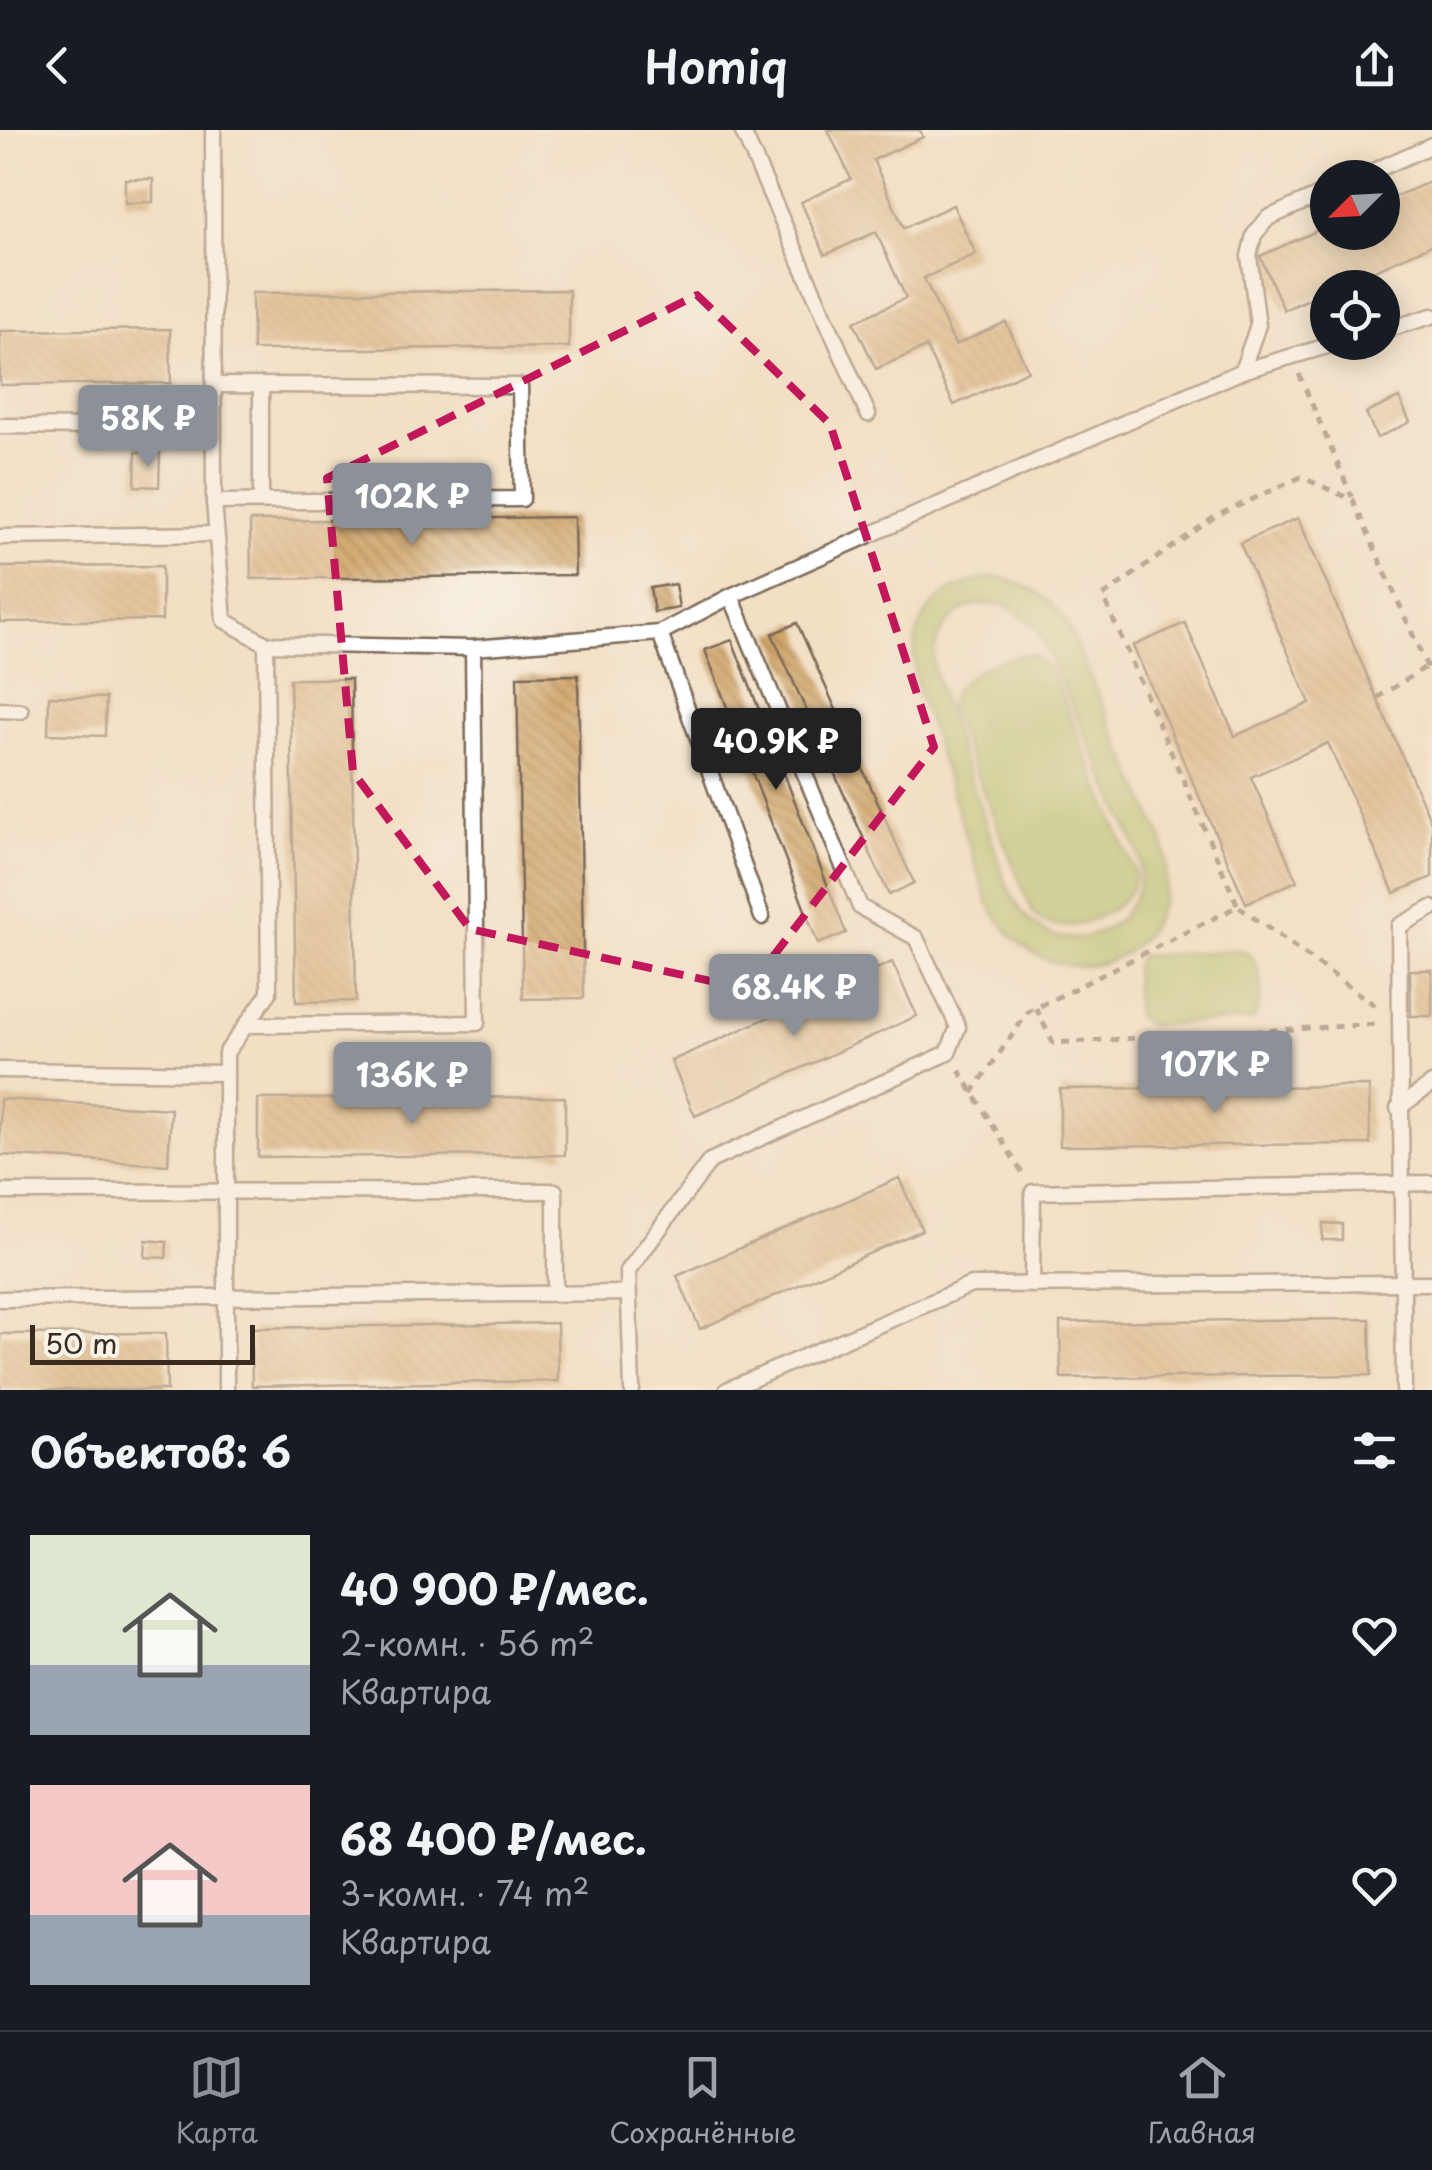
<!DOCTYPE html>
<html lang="ru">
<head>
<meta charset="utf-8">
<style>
  body { margin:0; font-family:"Playpen Sans",sans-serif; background:#242831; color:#f1f3f6; height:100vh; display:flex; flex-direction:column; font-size:38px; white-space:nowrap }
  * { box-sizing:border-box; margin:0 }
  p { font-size:32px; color:#9ea1a6 }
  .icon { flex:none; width:55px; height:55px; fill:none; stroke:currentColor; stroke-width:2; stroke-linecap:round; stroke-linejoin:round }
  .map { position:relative; height:1260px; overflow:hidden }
  .drawer { display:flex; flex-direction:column; background:#171b24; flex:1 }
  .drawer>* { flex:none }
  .needle { width:65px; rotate:246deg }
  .buttons { position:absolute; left:1310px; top:30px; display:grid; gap:20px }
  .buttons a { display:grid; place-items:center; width:90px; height:90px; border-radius:50%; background:#171b24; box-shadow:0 5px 25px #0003; font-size:50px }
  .scale { position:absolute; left:30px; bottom:25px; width:225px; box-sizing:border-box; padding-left:10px; border:5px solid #3b2a1e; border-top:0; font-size:28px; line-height:35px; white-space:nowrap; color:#3b2a1e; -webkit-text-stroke:8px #f7f3e8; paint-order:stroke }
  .price { position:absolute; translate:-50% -85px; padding:0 22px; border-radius:10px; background:#8c9099; color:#fff; font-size:32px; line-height:65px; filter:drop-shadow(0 2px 5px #0008) }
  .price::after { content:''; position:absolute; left:50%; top:60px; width:30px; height:22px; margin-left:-15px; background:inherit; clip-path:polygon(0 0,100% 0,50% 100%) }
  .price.active { background:#222; color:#fff }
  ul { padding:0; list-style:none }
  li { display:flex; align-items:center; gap:30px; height:250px; padding:0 30px }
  li span { display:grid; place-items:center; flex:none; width:280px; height:200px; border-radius:0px; color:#555 }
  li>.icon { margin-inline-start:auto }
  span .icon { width:120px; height:120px; fill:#fffc; stroke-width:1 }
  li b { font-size:42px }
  h2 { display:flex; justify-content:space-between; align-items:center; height:120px; padding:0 30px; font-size:42px }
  header { display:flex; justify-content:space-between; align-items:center; height:130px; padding:0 30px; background:#171b24; font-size:45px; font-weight:600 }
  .tab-bar { display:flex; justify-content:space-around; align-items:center; height:140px; border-top:2px solid #363941; background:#171b24; font-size:28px; color:#9ea1a6 }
  .tab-bar a { display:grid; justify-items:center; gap:5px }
  .tab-bar .active { color:#8c9099 }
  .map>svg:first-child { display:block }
  .pitch { fill:#aac065; stroke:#727542; stroke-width:2.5; fill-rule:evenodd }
  .building { fill:url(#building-back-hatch) }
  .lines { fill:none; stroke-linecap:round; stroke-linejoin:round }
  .lane-casing { stroke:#7b6958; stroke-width:19 }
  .path { stroke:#7b6958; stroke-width:5; stroke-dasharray:8 8; stroke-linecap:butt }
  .lane { stroke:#fff; stroke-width:14 }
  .marked { fill:none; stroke:#c2185b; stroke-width:8; stroke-dasharray:20 12; stroke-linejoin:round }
</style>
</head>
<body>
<header><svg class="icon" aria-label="back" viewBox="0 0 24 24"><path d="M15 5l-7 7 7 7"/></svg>Homiq<svg class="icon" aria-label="share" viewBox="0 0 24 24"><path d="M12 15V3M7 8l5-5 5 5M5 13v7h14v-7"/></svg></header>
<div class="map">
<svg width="1432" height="1260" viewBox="0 0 1432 1260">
  <defs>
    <pattern id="building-back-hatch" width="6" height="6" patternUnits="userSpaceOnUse" patternTransform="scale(2.5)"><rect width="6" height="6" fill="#d1a569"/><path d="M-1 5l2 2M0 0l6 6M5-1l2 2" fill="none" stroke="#ab8756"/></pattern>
  </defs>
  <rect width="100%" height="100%" fill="#f7f3e8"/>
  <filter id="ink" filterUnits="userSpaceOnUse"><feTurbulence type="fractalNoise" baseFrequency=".01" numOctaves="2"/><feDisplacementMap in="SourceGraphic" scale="20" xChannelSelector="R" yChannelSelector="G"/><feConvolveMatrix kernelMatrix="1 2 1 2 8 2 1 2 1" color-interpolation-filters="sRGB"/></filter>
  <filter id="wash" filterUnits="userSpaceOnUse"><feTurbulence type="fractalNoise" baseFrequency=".0048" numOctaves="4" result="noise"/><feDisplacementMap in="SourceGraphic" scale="40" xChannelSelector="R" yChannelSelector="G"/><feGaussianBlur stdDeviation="2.25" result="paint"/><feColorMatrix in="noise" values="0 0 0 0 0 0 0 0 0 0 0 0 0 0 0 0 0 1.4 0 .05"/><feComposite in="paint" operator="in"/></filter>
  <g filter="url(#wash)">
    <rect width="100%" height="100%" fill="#f3dfc4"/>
    <g class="pitch">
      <path d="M999,447C1029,455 1046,465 1065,490L1164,713C1186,838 1047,885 988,772L918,561C903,495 931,454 999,447ZM977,474L1006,475L1036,496L1138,721C1155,788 1071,842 1024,784C1005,761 998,727 988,699C970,647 948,594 934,539C931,508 947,484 977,474Z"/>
      <path d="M1034,525L1051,539L1135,743C1136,780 1057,816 1033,783L949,578C949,547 1005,522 1034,525Z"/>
      <path d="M1242,820C1264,827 1266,875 1252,890L1149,895L1136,886L1134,837L1140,826Z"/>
    </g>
    <g id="blocks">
      <g class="building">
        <polygon points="828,0 920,0 923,7 873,30 904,98 953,75 976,124 924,148 955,215 1006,192 1028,241 954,275 926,217 876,239 854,192 906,168 876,102 825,125 801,72 851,49"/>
        <polygon points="125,49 153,49 153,72 125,73"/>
        <polygon points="1432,51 1432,115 1284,180 1260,126 1328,96 1328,102 1382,102 1382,72"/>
        <polygon points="569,160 569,217 253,220 252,163"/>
        <polygon points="170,199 171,253 0,255 0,201"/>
        <polygon points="1399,268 1410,292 1377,308 1366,283"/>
        <polygon points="136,322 160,323 159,357 135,356"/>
        <polygon points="574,387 575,445 251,449 250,391"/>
        <polygon points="1298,388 1432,694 1432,747 1394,763 1328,613 1251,647 1297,751 1246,773 1133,516 1185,493 1235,606 1310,573 1240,413"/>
        <polygon points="162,436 162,490 0,492 0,437"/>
        <polygon points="675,454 679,478 654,482 650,458"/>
        <polygon points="797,493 914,753 889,765 772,504"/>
        <polygon points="732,510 846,803 818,814 705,520"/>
        <polygon points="578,545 584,868 523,869 517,546"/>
        <polygon points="290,549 351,549 356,871 296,872"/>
        <polygon points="49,566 106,568 105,606 48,604"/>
        <polygon points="892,832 917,886 695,986 671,931"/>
        <polygon points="1410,840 1432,840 1432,886 1411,886"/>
        <polygon points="1369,956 1370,1014 1060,1016 1060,959"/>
        <polygon points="565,967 565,1025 258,1027 258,969"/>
        <polygon points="0,969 171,979 168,1035 0,1025"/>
        <polygon points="899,1048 922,1100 700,1199 677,1146"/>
        <polygon points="1323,1093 1342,1094 1342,1110 1322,1110"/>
        <polygon points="146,1110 167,1112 166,1128 145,1127"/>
        <polygon points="1370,1189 1371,1245 1061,1248 1060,1192"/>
        <polygon points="557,1193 558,1251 252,1256 251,1198"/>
        <polygon points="166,1203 167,1260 0,1260 0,1204"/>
      </g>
    </g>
  </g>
  <g filter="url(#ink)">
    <use href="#blocks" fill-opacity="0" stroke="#7b6958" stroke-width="2.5"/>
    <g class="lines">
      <g class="lane-casing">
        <g id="lane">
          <polyline points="213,0 214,372 224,490 266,514 269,863 226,923 226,1260"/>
          <polyline points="742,0 868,284"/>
          <polyline points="1358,48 1432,15"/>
          <polyline points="1382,201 1432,186"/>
          <polyline points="1242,241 1258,195 1249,126 1254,105 1268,88 1328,61"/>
          <polyline points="214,255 520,256 522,369 214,372"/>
          <polyline points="0,296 214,298"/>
          <polyline points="261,371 261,255"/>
          <polyline points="0,407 216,404"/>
          <polyline points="660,503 762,787"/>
          <polyline points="266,514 473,518 660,503 731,466 1242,241 1341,212"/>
          <polyline points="0,580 21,581"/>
          <polyline points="246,895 477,893 473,518"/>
          <polyline points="0,940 226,943"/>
          <polyline points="1398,978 1432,954"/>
          <polyline points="0,1062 555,1061 555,1164"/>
          <polyline points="1032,1155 1033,1062 1432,1053"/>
          <polyline points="0,1169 628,1163"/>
          <polyline points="632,1260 628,1141 710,1031 948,923 958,897 916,808 860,777 731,466"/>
          <polyline points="727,1260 971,1155 1432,1153"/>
          <polyline points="1404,1260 1399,796 1432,778"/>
        </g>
      </g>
      <g class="path">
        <polyline points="1299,244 1352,367"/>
        <polyline points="1377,568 1432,533"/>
        <polyline points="1239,777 1380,879"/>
        <polyline points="1036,878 1053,913 1380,894"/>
        <polyline points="959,940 1024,1046"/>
        <polyline points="972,963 1028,882 1238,776 1103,466 1216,386 1301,347 1353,370 1432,548"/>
      </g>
      <use href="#lane" class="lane"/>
    </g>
  </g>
  <path d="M0 0H1432V1260H0ZM697,165L830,294L934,617L748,859L470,799L353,642L327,348Z" fill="#f3dfc4" fill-opacity=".55" fill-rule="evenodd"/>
  <path class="marked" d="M697,165L830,294L934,617L748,859L470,799L353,642L327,348Z"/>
</svg>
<div class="buttons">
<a><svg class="needle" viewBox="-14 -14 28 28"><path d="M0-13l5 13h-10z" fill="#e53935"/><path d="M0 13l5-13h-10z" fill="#9ea1a6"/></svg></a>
<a><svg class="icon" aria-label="locate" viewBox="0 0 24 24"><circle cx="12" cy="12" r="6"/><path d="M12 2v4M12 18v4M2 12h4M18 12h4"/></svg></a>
</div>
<div class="scale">50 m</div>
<b class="price" style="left:148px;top:340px">58K ₽</b>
<b class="price" style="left:412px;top:418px">102K ₽</b>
<b class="price active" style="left:776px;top:663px">40.9K ₽</b>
<b class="price" style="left:794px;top:909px">68.4K ₽</b>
<b class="price" style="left:1215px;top:986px">107K ₽</b>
<b class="price" style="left:412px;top:997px">136K ₽</b>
</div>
<section class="drawer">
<h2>Объектов: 6<svg class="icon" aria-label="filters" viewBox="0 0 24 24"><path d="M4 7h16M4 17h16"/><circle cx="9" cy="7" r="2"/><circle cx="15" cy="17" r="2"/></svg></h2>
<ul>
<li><span style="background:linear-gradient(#dfe7d0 65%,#9aa5b1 0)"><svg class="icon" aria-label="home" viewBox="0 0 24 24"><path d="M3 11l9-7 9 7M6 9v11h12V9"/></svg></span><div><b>40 900 ₽/мес.</b><p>2-комн. · 56 m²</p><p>Квартира</p></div><svg class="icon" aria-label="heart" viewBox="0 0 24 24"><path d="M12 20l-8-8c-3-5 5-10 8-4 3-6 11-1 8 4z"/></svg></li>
<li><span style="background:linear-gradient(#f6c9c9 65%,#9aa5b1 0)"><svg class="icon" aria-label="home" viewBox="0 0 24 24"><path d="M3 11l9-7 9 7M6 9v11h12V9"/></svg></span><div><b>68 400 ₽/мес.</b><p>3-комн. · 74 m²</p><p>Квартира</p></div><svg class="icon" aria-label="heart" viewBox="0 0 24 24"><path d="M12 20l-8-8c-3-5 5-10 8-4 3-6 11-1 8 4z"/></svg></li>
</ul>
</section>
<nav class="tab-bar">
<a class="active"><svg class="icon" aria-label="map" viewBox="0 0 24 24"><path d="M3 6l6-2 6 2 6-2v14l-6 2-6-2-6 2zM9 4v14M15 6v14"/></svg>Карта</a>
<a><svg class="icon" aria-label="saved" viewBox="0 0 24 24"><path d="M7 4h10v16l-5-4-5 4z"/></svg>Сохранённые</a>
<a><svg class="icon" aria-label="home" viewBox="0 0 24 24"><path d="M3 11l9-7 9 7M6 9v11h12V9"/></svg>Главная</a>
</nav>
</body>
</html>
